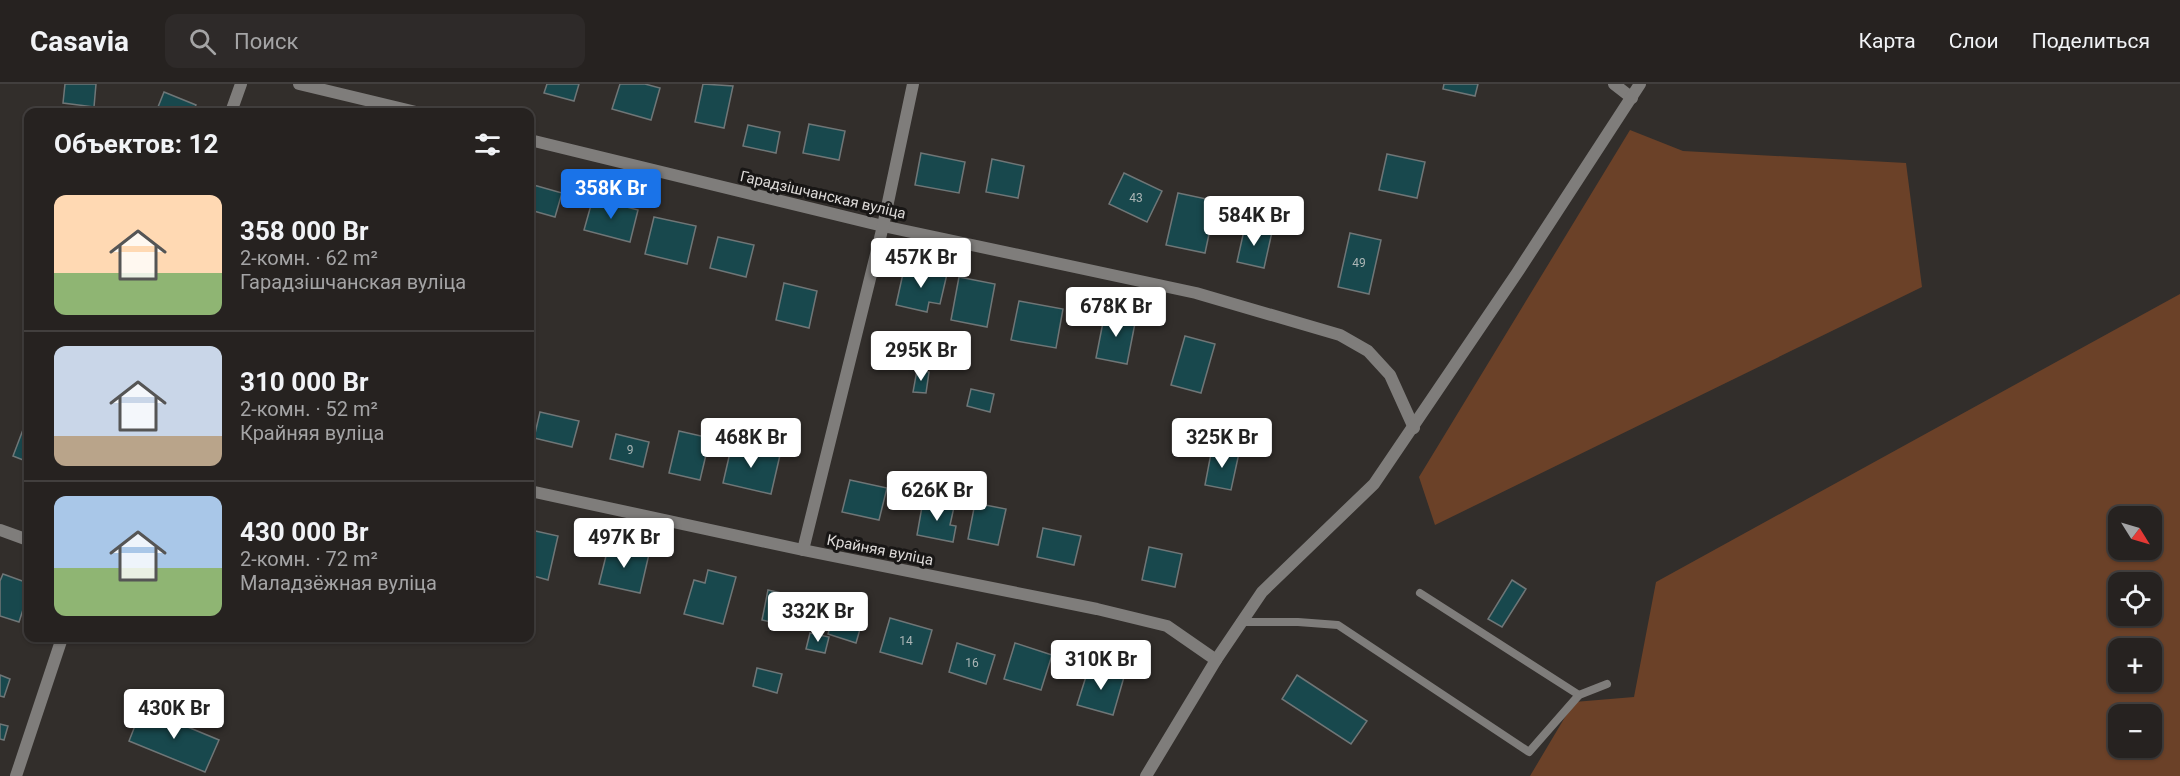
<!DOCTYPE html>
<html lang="ru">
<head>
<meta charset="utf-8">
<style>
  body { margin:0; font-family:Roboto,sans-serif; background:#2e2a29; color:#f1f3f6; height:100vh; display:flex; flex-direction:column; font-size:22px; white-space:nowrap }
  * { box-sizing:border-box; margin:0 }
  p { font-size:20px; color:#a4a4a5 }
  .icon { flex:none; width:33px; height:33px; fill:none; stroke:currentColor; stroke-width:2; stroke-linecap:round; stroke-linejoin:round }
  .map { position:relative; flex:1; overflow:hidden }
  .panel { position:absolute; left:24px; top:24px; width:510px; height:534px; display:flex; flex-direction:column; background:#262220; border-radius:12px; box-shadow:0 2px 4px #0004,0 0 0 2px #423f3e }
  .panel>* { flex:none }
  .needle { width:39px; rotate:127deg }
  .buttons { position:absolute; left:2108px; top:422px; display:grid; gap:12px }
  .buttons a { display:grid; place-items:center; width:54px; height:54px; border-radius:12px; background:#262220; box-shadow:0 2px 4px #0004,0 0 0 2px #423f3e; font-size:30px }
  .price { position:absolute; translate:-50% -51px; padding:0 14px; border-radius:6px; background:#fff; color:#222; font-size:20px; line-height:39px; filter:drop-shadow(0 2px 3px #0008) }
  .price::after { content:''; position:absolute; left:50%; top:36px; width:18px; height:14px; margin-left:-9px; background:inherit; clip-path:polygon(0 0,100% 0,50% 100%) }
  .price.active { background:#1a73e8; color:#fff }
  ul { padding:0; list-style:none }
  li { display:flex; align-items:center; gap:18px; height:150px; padding:0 30px }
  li+li { border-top:2px solid #423f3e }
  li span { display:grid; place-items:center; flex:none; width:168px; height:120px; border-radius:12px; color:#555 }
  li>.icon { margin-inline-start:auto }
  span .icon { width:72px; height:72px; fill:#fffc; stroke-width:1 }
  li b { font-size:26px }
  h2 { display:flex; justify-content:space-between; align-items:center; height:72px; padding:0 30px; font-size:26px }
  header { display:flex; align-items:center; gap:36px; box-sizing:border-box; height:84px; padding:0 30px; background:#262220; border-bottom:2px solid #423f3e }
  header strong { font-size:28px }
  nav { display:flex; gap:33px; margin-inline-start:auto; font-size:21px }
  .search { width:420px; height:54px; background:#2e2a29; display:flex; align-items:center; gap:15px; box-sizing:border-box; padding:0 21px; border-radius:12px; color:#a4a4a5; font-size:22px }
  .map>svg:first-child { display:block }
  .green { fill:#6b4128; fill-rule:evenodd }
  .building { fill:#18484d; stroke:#6f7677; stroke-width:1.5 }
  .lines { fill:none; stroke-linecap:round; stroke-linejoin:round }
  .service { stroke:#7f7d7b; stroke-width:8 }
  .minor { stroke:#7f7d7b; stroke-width:12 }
  .labels { text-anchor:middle; stroke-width:6; stroke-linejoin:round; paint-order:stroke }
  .number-label { font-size:12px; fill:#acb6b6 }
  .street-label { font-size:15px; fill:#dedbd9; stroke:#181615 }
</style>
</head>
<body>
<header>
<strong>Casavia</strong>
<div class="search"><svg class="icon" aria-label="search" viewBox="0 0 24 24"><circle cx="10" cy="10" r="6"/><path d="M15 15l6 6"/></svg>Поиск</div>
<nav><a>Карта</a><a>Слои</a><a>Поделиться</a></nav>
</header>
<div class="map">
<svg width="2180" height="692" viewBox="0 0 2180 692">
  <rect width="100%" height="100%" fill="#322e2b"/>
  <g class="green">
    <polygon points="1630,46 1683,67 1906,79 1922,203 1435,441 1419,393"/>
    <path d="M2180,210V692H1530L1574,618L1634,613L1656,498ZM2118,432H2151V465H2118ZM2118,498H2151V531H2118ZM2118,564H2151V597H2118ZM2118,630H2151V663H2118Z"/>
  </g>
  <g class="building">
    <polygon points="65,0 96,0 94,23 63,19"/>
    <polygon points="547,0 579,0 574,17 544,9"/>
    <polygon points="620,0 645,0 660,4 651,36 612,25"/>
    <polygon points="703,0 733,2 724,44 695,38"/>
    <polygon points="1444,0 1478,0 1475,12 1443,5"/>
    <polygon points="164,8 196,21 193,28 156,28"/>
    <polygon points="809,40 845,47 839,76 803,69"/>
    <polygon points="748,41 780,48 776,69 743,62"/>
    <polygon points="921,69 965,78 959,109 915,101"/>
    <polygon points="1387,70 1425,78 1417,114 1379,106"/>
    <polygon points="992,75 1024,82 1018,114 986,108"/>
    <polygon points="1124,89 1162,107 1147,138 1109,120"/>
    <polygon points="530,100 562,109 555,133 530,126"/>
    <polygon points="1178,109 1216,117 1205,169 1166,161"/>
    <polygon points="593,114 638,126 630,158 584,146"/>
    <polygon points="654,133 696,142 687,180 645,170"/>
    <polygon points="1245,142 1272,148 1264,184 1237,178"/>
    <polygon points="1350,149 1381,156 1369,210 1338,203"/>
    <polygon points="718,153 754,161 746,193 710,184"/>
    <polygon points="918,184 947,190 940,220 929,218 927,228 896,221 904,185 917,188"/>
    <polygon points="959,193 995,200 987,243 951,236"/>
    <polygon points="784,199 817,207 809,244 776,236"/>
    <polygon points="1019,217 1063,225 1056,264 1011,256"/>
    <polygon points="1105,228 1136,234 1127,280 1096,274"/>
    <polygon points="1185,252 1215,260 1201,309 1171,301"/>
    <polygon points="917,286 929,288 926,309 913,308"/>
    <polygon points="971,305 994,310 990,328 967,322"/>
    <polygon points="540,328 579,337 572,363 534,354"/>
    <polygon points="24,343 28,345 28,378 13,372"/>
    <polygon points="679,347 710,354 700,396 669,389"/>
    <polygon points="616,350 649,358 643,383 610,375"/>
    <polygon points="732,360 780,371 771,410 723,399"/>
    <polygon points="1212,364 1239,369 1231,406 1205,401"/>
    <polygon points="850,396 887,404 879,436 842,428"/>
    <polygon points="923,417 954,423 950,441 956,442 953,458 917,451"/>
    <polygon points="975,419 1006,425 998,461 968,455"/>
    <polygon points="1043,444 1081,452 1074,481 1037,473"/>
    <polygon points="531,446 558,452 548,496 530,491"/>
    <polygon points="609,460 649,470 640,509 599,500"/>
    <polygon points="1149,463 1182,470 1175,503 1142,496"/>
    <polygon points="708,486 736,493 723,540 684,530 694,496 705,499"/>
    <polygon points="3,490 28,499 28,510 19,538 0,532 0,497"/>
    <polygon points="1512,496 1526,505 1502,543 1488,535"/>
    <polygon points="768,506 795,512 789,542 762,536"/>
    <polygon points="839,513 867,521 856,559 828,550"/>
    <polygon points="890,534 932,546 922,580 880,568"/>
    <polygon points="810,549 829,553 825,569 806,565"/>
    <polygon points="957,559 995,571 986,600 949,588"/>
    <polygon points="1015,559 1052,571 1041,606 1004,595"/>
    <polygon points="1089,583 1124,593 1113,631 1077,621"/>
    <polygon points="757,584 782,590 777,609 753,602"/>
    <polygon points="0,591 10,595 4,613 0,612"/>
    <polygon points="1297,591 1367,637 1351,660 1282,615"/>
    <polygon points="142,624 219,656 205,688 129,657"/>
    <polygon points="0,640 8,642 4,656 0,655"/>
  </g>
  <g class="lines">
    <g class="service">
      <polyline points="1420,509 1579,611"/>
      <polyline points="1240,538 1298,538 1338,541 1529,668 1579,611 1607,600"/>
    </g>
    <g class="minor">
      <polyline points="299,0 416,28"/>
      <polyline points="1614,0 1632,14"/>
      <polyline points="231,28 241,0"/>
      <polyline points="530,56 883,142 1196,209 1340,251 1368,267 1390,291 1414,344"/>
      <polyline points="530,407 803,466 1097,525 1167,542 1216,576"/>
      <polyline points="0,446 28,456"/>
      <polyline points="803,466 883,142 913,0"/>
      <polyline points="16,692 62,554"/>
      <polyline points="1146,692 1216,576 1262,508 1374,400 1517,189 1640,0"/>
    </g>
  </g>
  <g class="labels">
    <g class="number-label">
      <text x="1136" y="118">43</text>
      <text x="1359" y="183">49</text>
      <text x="630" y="370">9</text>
      <text x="906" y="561">14</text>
      <text x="972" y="583">16</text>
    </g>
    <g class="street-label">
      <text transform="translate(823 111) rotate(13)" y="5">Гарадзішчанская вуліца</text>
      <text transform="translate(880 466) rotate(11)" y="5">Крайняя вуліца</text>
    </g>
  </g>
</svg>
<div class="buttons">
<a><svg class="needle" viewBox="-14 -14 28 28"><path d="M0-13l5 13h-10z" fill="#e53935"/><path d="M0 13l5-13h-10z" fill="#a4a4a5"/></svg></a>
<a><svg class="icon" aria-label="locate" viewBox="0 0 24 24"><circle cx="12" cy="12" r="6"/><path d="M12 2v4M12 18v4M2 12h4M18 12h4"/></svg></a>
<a>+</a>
<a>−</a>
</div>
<b class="price active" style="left:611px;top:136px">358K Br</b>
<b class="price" style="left:1254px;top:163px">584K Br</b>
<b class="price" style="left:921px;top:205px">457K Br</b>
<b class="price" style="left:1116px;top:254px">678K Br</b>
<b class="price" style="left:921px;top:298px">295K Br</b>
<b class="price" style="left:751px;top:385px">468K Br</b>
<b class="price" style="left:1222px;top:385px">325K Br</b>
<b class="price" style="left:937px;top:438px">626K Br</b>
<b class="price" style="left:624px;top:485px">497K Br</b>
<b class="price" style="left:818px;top:559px">332K Br</b>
<b class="price" style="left:1101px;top:607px">310K Br</b>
<b class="price" style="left:174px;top:656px">430K Br</b>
<section class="panel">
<h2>Объектов: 12<svg class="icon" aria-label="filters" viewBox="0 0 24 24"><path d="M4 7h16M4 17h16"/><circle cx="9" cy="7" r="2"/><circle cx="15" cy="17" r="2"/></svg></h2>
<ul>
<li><span style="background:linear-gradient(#ffd9b3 65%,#8fb573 0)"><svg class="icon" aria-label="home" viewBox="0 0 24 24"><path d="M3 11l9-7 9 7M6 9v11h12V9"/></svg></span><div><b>358 000 Br</b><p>2-комн. · 62 m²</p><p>Гарадзішчанская вуліца</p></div></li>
<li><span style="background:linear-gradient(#c9d6e8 75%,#b9a48a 0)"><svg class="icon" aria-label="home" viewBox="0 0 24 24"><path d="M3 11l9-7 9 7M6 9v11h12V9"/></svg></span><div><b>310 000 Br</b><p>2-комн. · 52 m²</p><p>Крайняя вуліца</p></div></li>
<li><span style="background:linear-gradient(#a9c7e8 60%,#8fb573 0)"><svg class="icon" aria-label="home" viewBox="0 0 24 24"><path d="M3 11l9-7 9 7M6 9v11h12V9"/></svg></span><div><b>430 000 Br</b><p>2-комн. · 72 m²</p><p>Маладзёжная вуліца</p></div></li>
</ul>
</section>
</div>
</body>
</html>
